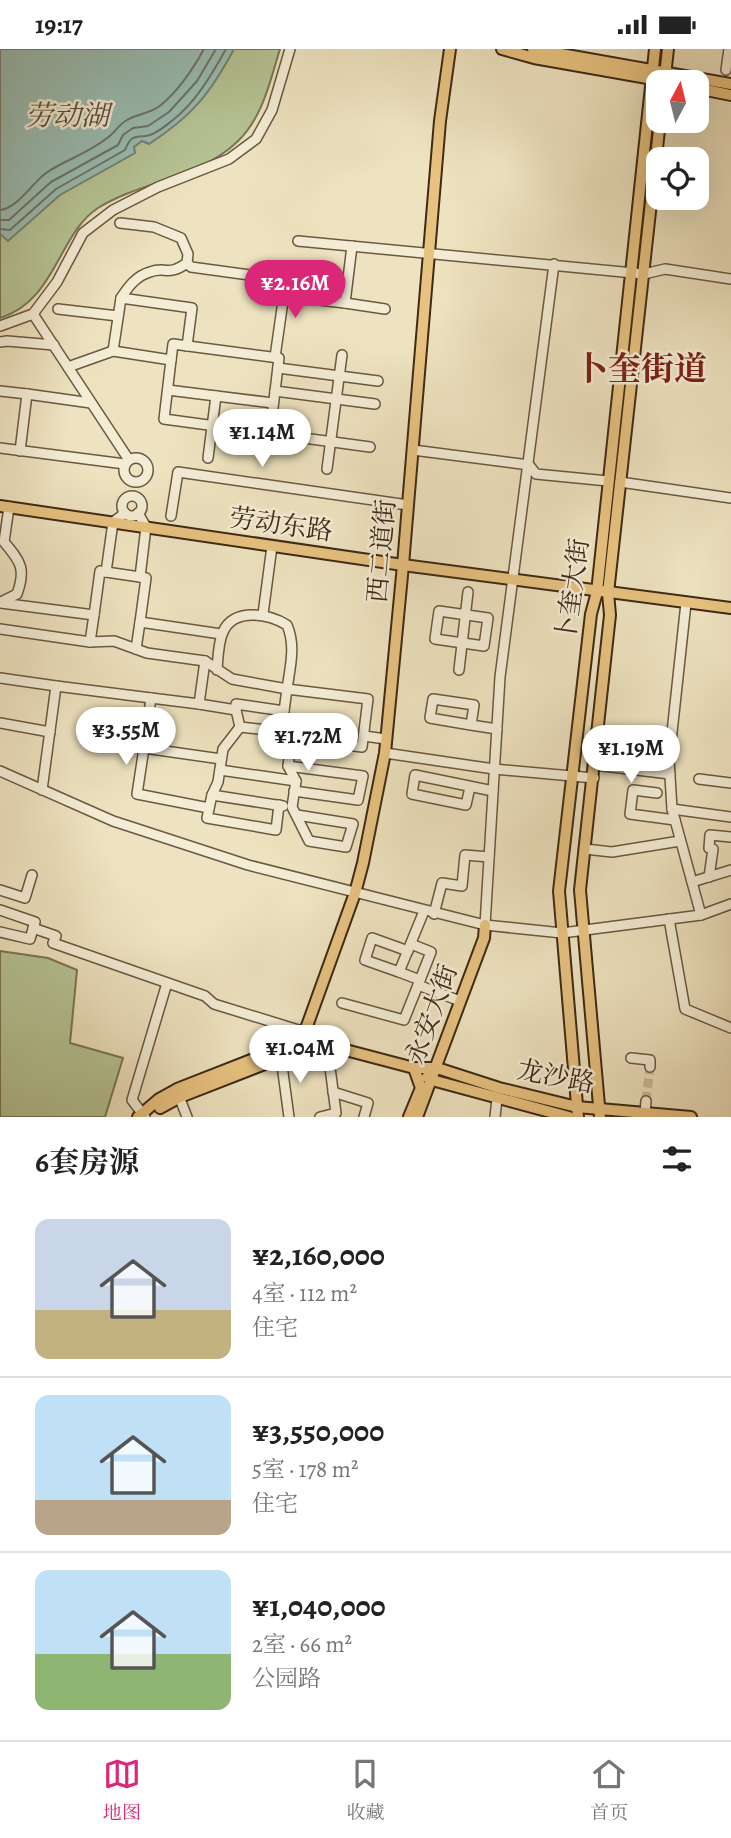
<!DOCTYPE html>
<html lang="zh">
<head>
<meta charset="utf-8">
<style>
  body { margin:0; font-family:Alegreya,"Noto Serif SC",serif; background:#f2f2f2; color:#222; height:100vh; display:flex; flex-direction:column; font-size:26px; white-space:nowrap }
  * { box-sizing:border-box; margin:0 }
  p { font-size:23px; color:#767676 }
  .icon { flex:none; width:38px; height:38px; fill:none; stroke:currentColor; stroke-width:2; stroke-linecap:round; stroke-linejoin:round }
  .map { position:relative; height:1068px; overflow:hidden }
  .sheet { display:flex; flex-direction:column; background:#fff; flex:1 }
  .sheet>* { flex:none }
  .needle { width:46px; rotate:7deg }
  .fabs { position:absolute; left:646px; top:21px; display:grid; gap:14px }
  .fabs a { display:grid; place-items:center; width:63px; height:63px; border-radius:14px; background:#fff; box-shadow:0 7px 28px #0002; font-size:35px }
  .price { position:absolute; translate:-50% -60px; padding:0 16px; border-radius:24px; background:#fff; color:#222; font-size:23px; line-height:46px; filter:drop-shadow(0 2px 4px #0008) }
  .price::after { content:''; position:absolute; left:50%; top:42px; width:21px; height:16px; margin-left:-10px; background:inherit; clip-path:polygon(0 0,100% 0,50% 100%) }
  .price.on { background:#db2777; color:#fff }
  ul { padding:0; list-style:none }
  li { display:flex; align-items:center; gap:21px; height:175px; padding:0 35px }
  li+li { border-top:2px solid #e0e0e0 }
  li span { display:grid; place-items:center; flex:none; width:196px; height:140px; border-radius:14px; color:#555 }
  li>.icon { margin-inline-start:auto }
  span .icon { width:84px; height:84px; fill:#fffc; stroke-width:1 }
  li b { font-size:30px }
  h2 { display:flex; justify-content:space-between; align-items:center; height:84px; padding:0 35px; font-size:30px }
  .status { display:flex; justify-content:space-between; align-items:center; height:49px; padding:0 35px; background:#fff; direction:ltr }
  .status svg { height:19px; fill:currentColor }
  .menu { display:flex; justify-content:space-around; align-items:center; height:98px; border-top:2px solid #e0e0e0; background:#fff; font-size:19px; color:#767676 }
  .menu a { display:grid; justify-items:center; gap:4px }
  .menu .on { color:#db2777 }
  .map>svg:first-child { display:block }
  .green { fill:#b6c495; stroke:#7a7656; stroke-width:2 }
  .water { fill:#99beb4; stroke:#758275; stroke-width:2 }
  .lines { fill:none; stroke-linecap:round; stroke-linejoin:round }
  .shore { stroke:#6c7465; stroke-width:2 }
  .minor-tunnel { stroke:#cbbe9e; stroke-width:9; stroke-dasharray:9 4.5; stroke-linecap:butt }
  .minor-casing { stroke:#6a5840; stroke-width:12 }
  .major-casing { stroke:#3e2916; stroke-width:14 }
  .minor { stroke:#f4edd6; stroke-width:9 }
  .major { stroke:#e7c280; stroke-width:10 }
  .labels { text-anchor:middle; stroke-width:5; stroke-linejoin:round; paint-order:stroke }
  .street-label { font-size:26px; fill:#3e2916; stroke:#f4edd6 }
  .water-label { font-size:28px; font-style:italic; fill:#554e3e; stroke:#f4edd6 }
  .district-label { font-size:33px; font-weight:bold; fill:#7a1f14; stroke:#f4edd6 }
</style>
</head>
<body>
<div class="status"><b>19:17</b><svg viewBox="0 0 49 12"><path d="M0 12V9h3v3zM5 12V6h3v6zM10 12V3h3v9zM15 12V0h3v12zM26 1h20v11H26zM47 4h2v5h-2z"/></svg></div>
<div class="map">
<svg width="731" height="1068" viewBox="0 0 731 1068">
  <rect width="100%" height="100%" fill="#eee3c0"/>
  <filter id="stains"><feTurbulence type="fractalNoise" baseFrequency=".00286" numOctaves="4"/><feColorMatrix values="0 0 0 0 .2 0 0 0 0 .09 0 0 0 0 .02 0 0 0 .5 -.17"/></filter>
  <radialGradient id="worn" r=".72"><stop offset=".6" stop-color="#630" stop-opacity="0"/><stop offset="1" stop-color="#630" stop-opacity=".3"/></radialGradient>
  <g class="green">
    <path d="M0,0H280C270,32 263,68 238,92C201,129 141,132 98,159C58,185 56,252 0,269Z"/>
    <polygon points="0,902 48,909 77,921 70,994 123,1009 105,1068 0,1068"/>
  </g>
  <path class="water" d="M0,0H234C210,45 192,67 149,95L142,92L134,98L135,104L60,146L8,192L0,185Z"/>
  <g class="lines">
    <g class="shore">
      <path d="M0,161C18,159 32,134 46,124C65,111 89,104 107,89C115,84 118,76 127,71C139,64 150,65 161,56C179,41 193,20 204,0"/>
      <polyline points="0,171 9,171 51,133 118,96 123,86 133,79 148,77 169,63 197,32 216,0"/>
      <path d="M0,180L10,181L56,140L125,101C132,83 137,90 150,86C157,84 168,75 173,71C196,53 212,25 226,0"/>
    </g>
    <polyline class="minor-tunnel" points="646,1052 650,1018"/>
    <g class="minor-casing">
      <g id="minor">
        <polyline points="726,21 729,0"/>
        <polyline points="120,174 154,178 181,189 188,205 187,214"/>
        <polyline points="298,192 644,225 665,220 731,230"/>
        <polyline points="292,248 345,254 352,197"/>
        <path d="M121,249C128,238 136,227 150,223C166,217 167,228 187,214L191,218L286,231L275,308"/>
        <polyline points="345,254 385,260"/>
        <polyline points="58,260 118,267"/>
        <polyline points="33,265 129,411"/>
        <polyline points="0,277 33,265 57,233 83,184 113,161 158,138 229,110 256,90 272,61 290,0"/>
        <polyline points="0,293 7,292 54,296"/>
        <polyline points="113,302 121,249 192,259 187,297"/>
        <polyline points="171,311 173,295 279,309 270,384"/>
        <polyline points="68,318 113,302 171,311 164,370 370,398"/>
        <polyline points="278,319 378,332"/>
        <polyline points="168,341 216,347 208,409"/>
        <polyline points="0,342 27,345"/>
        <polyline points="275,342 375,355"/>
        <polyline points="216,347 273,354"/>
        <polyline points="0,399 125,415"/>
        <polyline points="413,401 529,416 536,425 608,432"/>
        <polyline points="20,402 27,345 91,354"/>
        <circle cx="136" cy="421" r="12"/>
        <polyline points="327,420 342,306"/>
        <polyline points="620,433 731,449"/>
        <circle cx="132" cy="457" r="10"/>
        <polyline points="138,464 146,478 140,528 146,529 140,573"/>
        <polyline points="171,467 178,423 408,456"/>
        <polyline points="106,523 140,528"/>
        <path d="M1,553L17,545C26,520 21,513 4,493L9,458"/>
        <path d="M1,554L94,566L90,593L114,592L147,604L205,612L232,630L287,640C290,618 296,597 287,576C269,565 234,558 223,583C218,594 218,609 217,621"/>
        <polyline points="686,554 669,711 672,760 701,866"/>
        <polygon points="439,562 488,569 484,597 435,590"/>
        <polyline points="263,565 272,497"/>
        <polyline points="94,566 100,522 106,523 113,473 125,464"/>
        <polyline points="0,580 90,593"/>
        <polyline points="136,600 140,573 221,585"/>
        <polyline points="205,612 199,655 236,661 236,655 284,662"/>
        <polyline points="459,621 468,543"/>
        <polyline points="0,629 56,637 42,741"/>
        <polyline points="56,637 151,649"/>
        <polygon points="287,640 368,650 362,698 305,690 276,682 284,662"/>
        <polyline points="236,661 240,678 276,682"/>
        <polyline points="0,674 50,683"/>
        <polyline points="471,676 430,669 433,650 474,656 471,676 497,680"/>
        <polyline points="240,678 223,700 218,733 212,746 207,769 276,781 279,756"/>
        <polyline points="292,687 288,717 296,732 292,758 309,792 346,798 353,775 297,766"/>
        <polyline points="364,687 386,690"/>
        <polyline points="144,699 151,649 199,655"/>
        <polyline points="385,704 494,720 594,729"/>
        <polyline points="595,716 670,725"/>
        <polyline points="288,717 363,727 358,751 294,742"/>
        <polyline points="220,721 296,732"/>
        <polyline points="0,722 113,772 248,816 485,876 562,884 701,866 731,855"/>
        <polyline points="699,730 731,734"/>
        <polyline points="470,738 466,756 412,745 415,726 493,742"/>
        <polyline points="657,744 633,741 630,765 675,771"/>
        <polyline points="212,746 283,757"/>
        <polyline points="209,759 137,745 144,699 221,710"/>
        <polyline points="672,760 731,768"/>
        <polyline points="585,800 612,803 680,792"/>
        <polyline points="709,828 713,800 709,799 710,786 731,788"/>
        <polyline points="692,833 731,821"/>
        <polyline points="0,841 25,849 32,826"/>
        <polyline points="0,861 35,873 30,890 0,883"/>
        <polyline points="434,865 442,834 462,837 465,806 489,808"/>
        <polyline points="669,870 685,960 731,979"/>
        <polyline points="485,876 500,628 554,215"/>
        <polyline points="33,879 56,887 53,894 205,947 214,955 305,983"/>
        <polyline points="411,895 431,903 420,931"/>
        <polyline points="399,923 365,911 372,889 408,902"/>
        <polyline points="418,936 460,952"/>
        <polyline points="342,954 404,971 420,931 399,923 424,862"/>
        <polyline points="281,1009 289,1068"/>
        <polyline points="631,1009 650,1011 650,1018"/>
        <polyline points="177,1042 187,1068"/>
        <polyline points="333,1043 368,1054 364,1068"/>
        <polyline points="645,1064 646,1052"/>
        <polyline points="145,1068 132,1051 167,934"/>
        <polyline points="320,1068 336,1064 327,996"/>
        <polyline points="495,1068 497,1050"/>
      </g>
    </g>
    <g class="major-casing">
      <g id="major">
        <polyline points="502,0 534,9 670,33"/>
        <polyline points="533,0 731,35"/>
        <polyline points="665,27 668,0"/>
        <polyline points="696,39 731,46"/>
        <polyline points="0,457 403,516 731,559"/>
        <polyline points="319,994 307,977 355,844 363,814 385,704 403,516 440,72 450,0"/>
        <polyline points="319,994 414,1019 437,1019 499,1039 577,1058 691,1068"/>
        <polyline points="427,1028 432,1031 569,1068"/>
        <polyline points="160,1059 180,1048 319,994"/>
        <polyline points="138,1068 159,1050 177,1040 302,991 307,977"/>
        <polyline points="409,1068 421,1039 414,1019"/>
        <polyline points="417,1068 484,889 485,876"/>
        <polyline points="578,1068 559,842 591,565 597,543 655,0"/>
        <polyline points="600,1068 580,841 610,566 608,544 660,72"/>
      </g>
    </g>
    <use href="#minor" class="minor"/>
    <use href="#major" class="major"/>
  </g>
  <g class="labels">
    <g class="street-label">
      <text transform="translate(281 475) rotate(8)" y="9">劳动东路</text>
      <text transform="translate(381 502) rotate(-85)" y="9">西二道街</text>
      <text transform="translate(572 541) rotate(-82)" y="9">卜奎大街</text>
      <text transform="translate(431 965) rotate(-70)" y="9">永安大街</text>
      <text transform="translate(556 1027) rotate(11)" y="9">龙沙路</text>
    </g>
    <g class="water-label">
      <text x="67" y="76">劳动湖</text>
    </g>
    <g class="district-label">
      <text x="641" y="331">卜奎街道</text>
    </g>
  </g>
  <rect width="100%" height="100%" filter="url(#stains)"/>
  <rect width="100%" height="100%" fill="url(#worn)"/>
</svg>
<div class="fabs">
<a><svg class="needle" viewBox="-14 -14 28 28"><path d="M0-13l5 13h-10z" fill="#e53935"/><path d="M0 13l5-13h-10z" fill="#767676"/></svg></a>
<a><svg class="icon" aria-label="locate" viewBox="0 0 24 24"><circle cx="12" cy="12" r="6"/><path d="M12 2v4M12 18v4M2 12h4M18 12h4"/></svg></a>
</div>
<b class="price on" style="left:295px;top:271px">¥2.16M</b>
<b class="price" style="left:262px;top:420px">¥1.14M</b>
<b class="price" style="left:126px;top:718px">¥3.55M</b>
<b class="price" style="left:308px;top:724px">¥1.72M</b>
<b class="price" style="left:631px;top:736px">¥1.19M</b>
<b class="price" style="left:300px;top:1036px">¥1.04M</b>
</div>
<section class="sheet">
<h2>6套房源<svg class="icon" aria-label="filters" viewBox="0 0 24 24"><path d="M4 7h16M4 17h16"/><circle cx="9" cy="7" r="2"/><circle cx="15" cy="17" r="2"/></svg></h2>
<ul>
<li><span style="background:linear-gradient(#c9d6e8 65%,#c2b280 0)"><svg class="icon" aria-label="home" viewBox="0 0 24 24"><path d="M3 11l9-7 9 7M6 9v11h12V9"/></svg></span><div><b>¥2,160,000</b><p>4室 · 112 m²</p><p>住宅</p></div></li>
<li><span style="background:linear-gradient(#bfe0f5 75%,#b9a48a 0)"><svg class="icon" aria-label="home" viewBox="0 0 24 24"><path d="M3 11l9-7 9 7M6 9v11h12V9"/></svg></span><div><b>¥3,550,000</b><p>5室 · 178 m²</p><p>住宅</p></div></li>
<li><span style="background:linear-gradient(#bfe0f5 60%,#8fb573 0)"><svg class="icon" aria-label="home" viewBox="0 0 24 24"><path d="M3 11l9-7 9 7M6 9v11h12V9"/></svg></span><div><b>¥1,040,000</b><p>2室 · 66 m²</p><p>公园路</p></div></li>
</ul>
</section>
<nav class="menu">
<a class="on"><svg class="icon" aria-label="map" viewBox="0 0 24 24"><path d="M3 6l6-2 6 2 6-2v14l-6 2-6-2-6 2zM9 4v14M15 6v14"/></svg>地图</a>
<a><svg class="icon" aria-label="saved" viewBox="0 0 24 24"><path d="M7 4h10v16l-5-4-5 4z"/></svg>收藏</a>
<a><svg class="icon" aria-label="home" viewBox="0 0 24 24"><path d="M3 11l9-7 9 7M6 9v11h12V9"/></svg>首页</a>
</nav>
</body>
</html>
